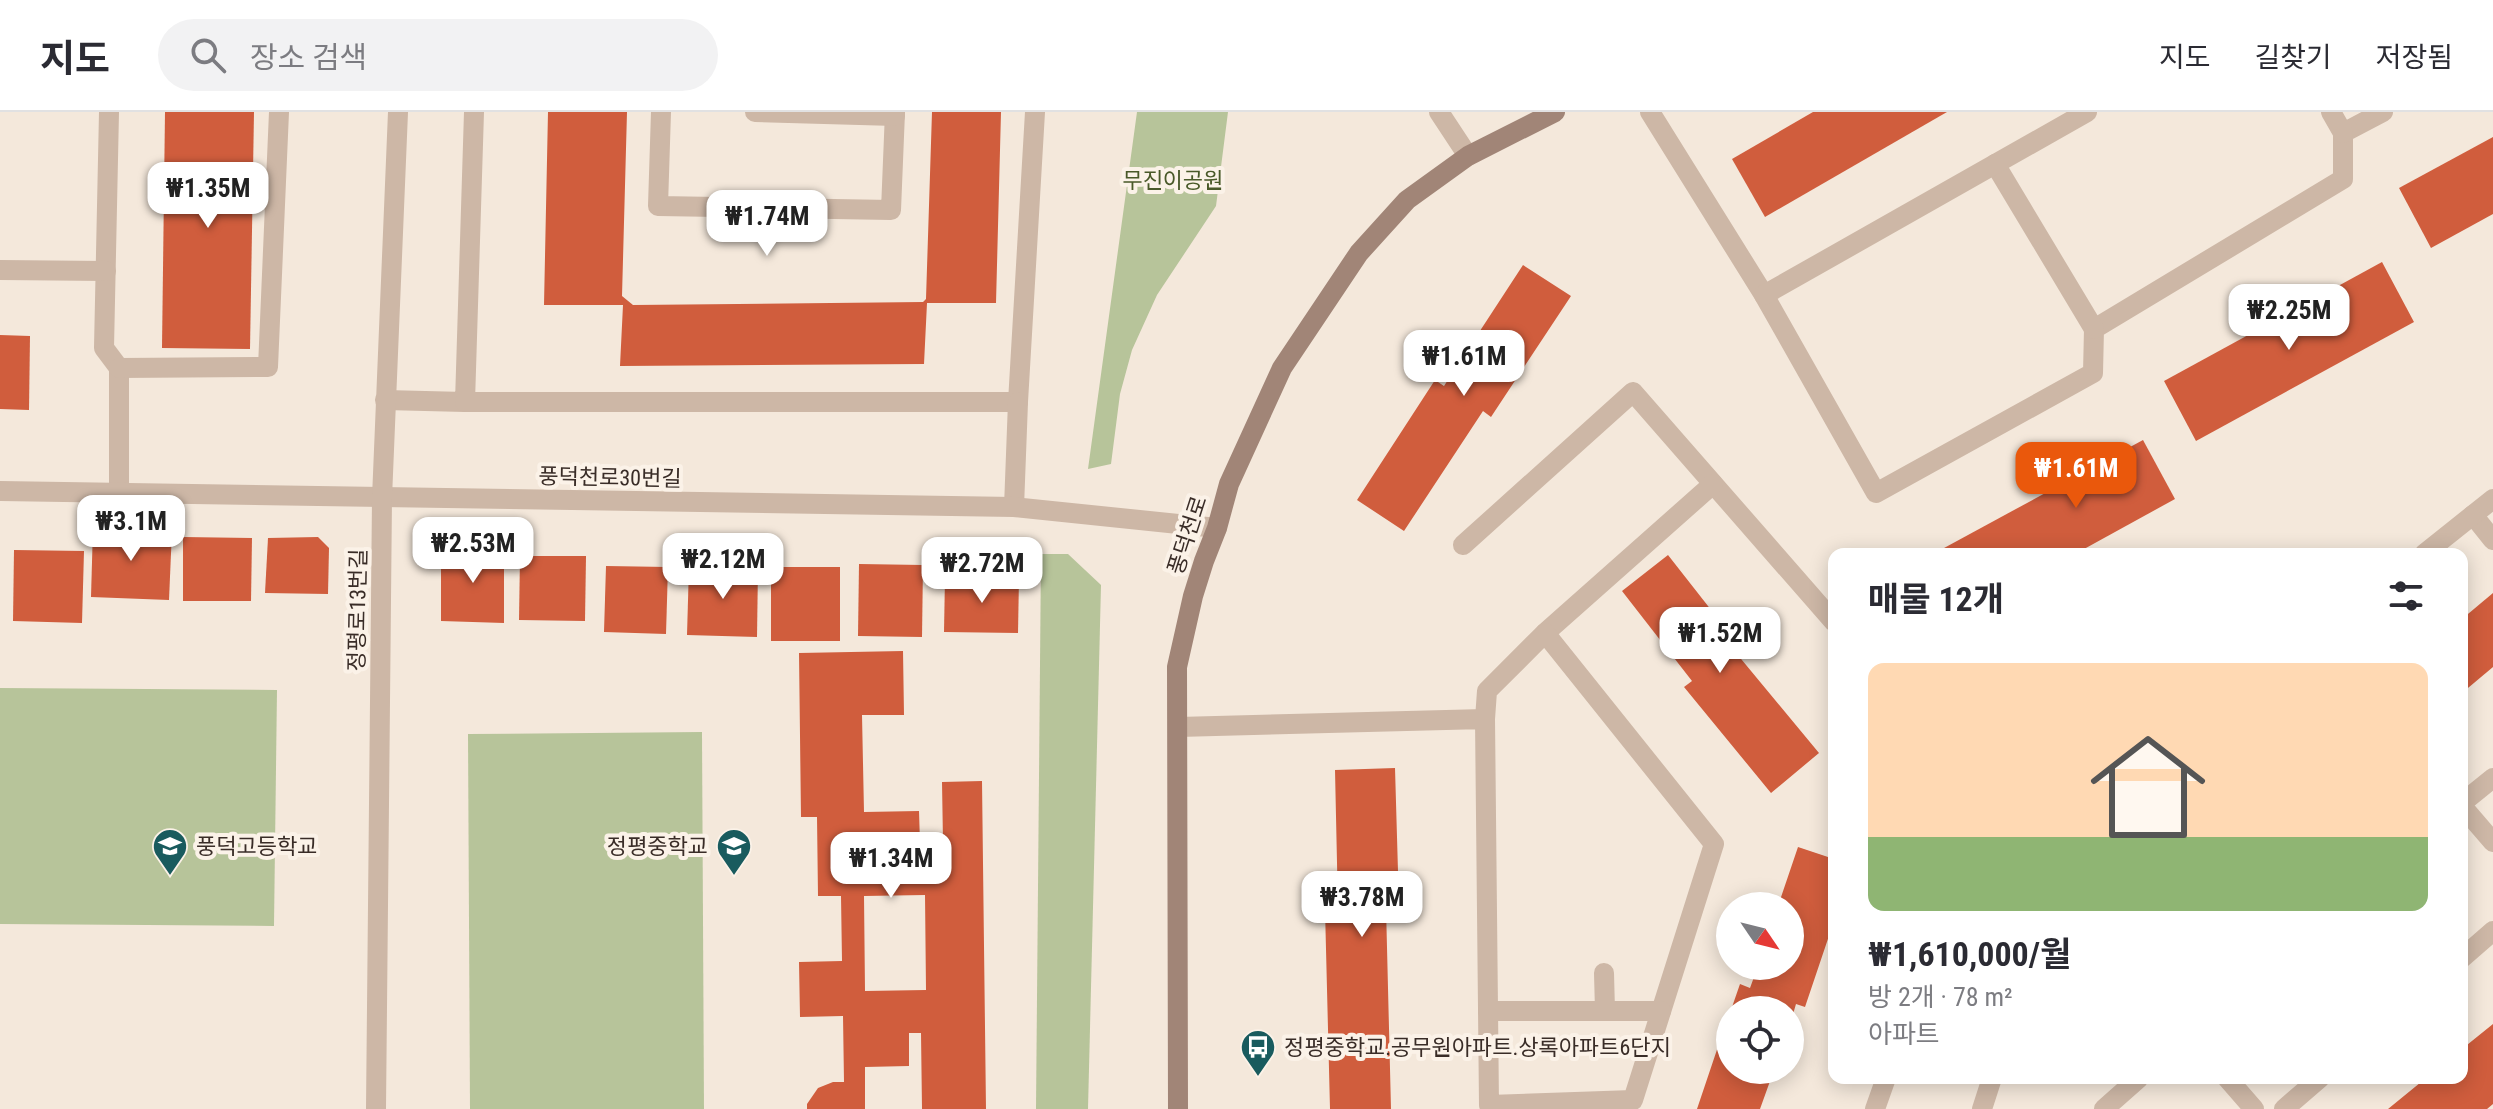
<!DOCTYPE html>
<html lang="ko">
<head>
<meta charset="utf-8">
<style>
  body { margin:0; font-family:"Roboto Condensed","Noto Sans KR",sans-serif; background:#f2f2f3; color:#2b2b33; height:100vh; display:flex; flex-direction:column; font-size:30px; white-space:nowrap }
  * { box-sizing:border-box; margin:0 }
  p { font-size:26px; color:#7c7c81 }
  .icon { flex:none; width:44px; height:44px; fill:none; stroke:currentColor; stroke-width:2; stroke-linecap:round; stroke-linejoin:round }
  .map { position:relative; flex:1; overflow:hidden }
  .side { position:absolute; left:1828px; top:436px; width:640px; height:536px; display:flex; flex-direction:column; background:#fff; border-radius:16px; box-shadow:0 4px 20px #0003 }
  .side>* { flex:none }
  .needle { width:52px; rotate:125deg }
  .buttons { position:absolute; left:1716px; top:780px; display:grid; gap:16px }
  .buttons a { display:grid; place-items:center; width:88px; height:88px; border-radius:50%; background:#fff; box-shadow:0 4px 20px #0003; font-size:40px }
  .price { position:absolute; translate:-50% -68px; padding:0 18px; border-radius:16px; background:#fff; color:#222; font-size:26px; line-height:52px; filter:drop-shadow(0 2px 4px #0008) }
  .price::after { content:''; position:absolute; left:50%; top:48px; width:24px; height:18px; margin-left:-12px; background:inherit; clip-path:polygon(0 0,100% 0,50% 100%) }
  .price.on { background:#ea580c; color:#fff }
  ul { padding:0; list-style:none }
  li { display:grid; align-content:center; gap:16px; height:424px; padding:0 40px }
  li span { display:grid; place-items:center; height:248px; border-radius:16px; color:#555 }
  li>.icon { margin-inline-start:auto }
  span .icon { width:144px; height:144px; fill:#fffc; stroke-width:1 }
  li b { font-size:34px }
  h2 { display:flex; justify-content:space-between; align-items:center; height:96px; padding:0 40px; font-size:34px }
  header { display:flex; align-items:center; gap:48px; box-sizing:border-box; height:112px; padding:0 40px; background:#fff; border-bottom:2px solid #e1e1e2 }
  header strong { font-size:38px }
  nav { display:flex; gap:44px; margin-inline-start:auto; font-size:28px }
  .search { width:560px; height:72px; background:#f2f2f3; display:flex; align-items:center; gap:20px; box-sizing:border-box; padding:0 28px; border-radius:44px; color:#7c7c81; font-size:30px }
  .map>svg:first-child { display:block }
  .green { fill:#b7c49a }
  .building { fill:#d05d3d; fill-rule:evenodd }
  .lines { fill:none; stroke-linecap:round; stroke-linejoin:round }
  .lane { stroke:#cdb7a6; stroke-width:20 }
  .street { stroke:#cdb7a6; stroke-width:20 }
  .secondary { stroke:#a18577; stroke-width:20 }
  .labels { text-anchor:middle; stroke-width:8; stroke-linejoin:round; paint-order:stroke }
  .park-label { font-size:22px; fill:#495929; stroke:#fbf2e8 }
  .street-label { font-size:22px; fill:#392c27; stroke:#fbf2e8 }
  .poi-label { font-size:22px; fill:#392c27; stroke:#fbf2e8; text-anchor:start }
</style>
</head>
<body>
<header>
<strong>지도</strong>
<div class="search"><svg class="icon" aria-label="search" viewBox="0 0 24 24"><circle cx="10" cy="10" r="6"/><path d="M15 15l6 6"/></svg>장소 검색</div>
<nav><a>지도</a><a>길찾기</a><a>저장됨</a></nav>
</header>
<div class="map">
<svg width="2493" height="997" viewBox="0 0 2493 997">
  <rect width="100%" height="100%" fill="#f4e8db"/>
  <g class="green">
    <polygon points="1137,0 1228,0 1216,94 1157,183 1132,238 1120,282 1111,352 1088,357"/>
    <polygon points="1041,442 1068,442 1101,473 1088,997 1036,997"/>
    <polygon points="0,576 277,578 274,814 0,812"/>
    <polygon points="702,620 704,997 470,997 468,622"/>
  </g>
  <g class="building">
    <polygon points="165,0 254,0 250,237 162,236"/>
    <polygon points="548,0 627,0 622,184 633,193 923,190 926,187 932,0 1001,0 996,191 927,191 924,252 620,254 623,193 544,193"/>
    <polygon points="1813,0 1947,0 1765,105 1732,47"/>
    <polygon points="2493,25 2493,102 2431,136 2399,76"/>
    <polygon points="2382,150 2414,210 2196,329 2164,269"/>
    <polygon points="1523,153 1571,184 1491,305 1483,299 1404,419 1357,388 1435,268 1444,274"/>
    <polygon points="0,223 30,224 29,298 0,297"/>
    <polygon points="2143,328 2175,387 2075,442 1933,442"/>
    <polygon points="93,415 172,418 169,488 91,485"/>
    <polygon points="183,425 252,426 251,489 183,489"/>
    <polygon points="318,425 329,436 328,482 265,481 268,426"/>
    <polygon points="464,433 504,436 504,511 441,509 441,450 452,440"/>
    <polygon points="14,438 84,439 82,511 13,509"/>
    <polygon points="1668,443 1737,531 1732,536 1819,641 1771,681 1684,575 1692,569 1622,479"/>
    <polygon points="520,444 586,444 585,509 519,508"/>
    <polygon points="859,452 923,453 922,525 858,524"/>
    <polygon points="606,454 668,455 666,522 604,520"/>
    <polygon points="689,454 758,455 757,525 687,523"/>
    <rect x="771" y="455" width="69" height="74"/>
    <polygon points="945,465 1019,465 1018,521 944,520"/>
    <polygon points="2493,481 2493,555 2462,581 2462,507"/>
    <path d="M903,539L904,603H862L864,700L919,699L920,731L943,730L942,670L982,669L986,997H922L921,921H909V954L865,955V997H807V992L818,976L833,970H844L843,904L800,905L799,850L842,849L841,784H818L817,705H801L799,541ZM925,783L926,878L865,879L864,784Z"/>
    <polygon points="1395,656 1399,794 1386,795 1391,997 1330,997 1325,797 1338,797 1335,658"/>
    <polygon points="1798,735 1834,747 1834,809 1805,895 1796,892 1791,909 1790,898 1731,898 1740,872 1750,876 1758,854 1790,854 1790,794 1778,794"/>
    <polygon points="1729,902 1730,958 1774,958 1760,997 1697,997"/>
    <polygon points="2493,912 2493,992 2487,997 2388,997 2426,966 2462,966 2462,937"/>
  </g>
  <g class="lines">
    <g class="lane">
      <polyline points="109,0 104,236 119,256 119,381"/>
      <polyline points="661,0 658,94 891,98 895,0"/>
      <polyline points="755,0 895,4"/>
      <polyline points="1650,0 1764,183 1876,381 2093,261 2094,217 2343,67 2343,21 2383,0"/>
      <polyline points="2331,0 2343,21"/>
      <polyline points="1995,52 2094,217"/>
      <polyline points="0,158 106,159"/>
      <polyline points="1764,183 2087,0"/>
      <polyline points="119,256 268,255 279,0"/>
      <polyline points="385,288 465,290 474,0"/>
      <polyline points="465,290 1018,290 1035,0"/>
      <polyline points="1014,395 1018,290"/>
      <polyline points="2473,403 2493,428"/>
      <polyline points="1463,433 1633,280 1834,510"/>
      <polyline points="2424,442 2493,387"/>
      <polyline points="1545,521 1713,372"/>
      <polyline points="1178,615 1485,607 1487,579 1545,521 1714,732 1633,988 1489,993 1485,607"/>
      <polyline points="2462,691 2493,666"/>
      <polyline points="2462,694 2493,730"/>
      <polyline points="2462,846 2493,819"/>
      <polyline points="1604,861 1605,899"/>
      <polyline points="1488,899 1661,899"/>
      <polyline points="2227,966 2254,997"/>
      <polyline points="1875,997 1886,966"/>
      <polyline points="1982,997 1992,966"/>
      <polyline points="2104,997 2139,966"/>
      <polyline points="2284,997 2320,966"/>
    </g>
    <g class="street">
      <polyline points="1439,0 1468,44"/>
      <polyline points="0,379 1014,395 1217,416"/>
      <polyline points="376,997 382,386 398,0"/>
    </g>
    <polyline class="secondary" points="1178,997 1177,555 1193,484 1204,449 1217,416 1229,372 1282,256 1359,141 1407,88 1468,44 1555,0"/>
  </g>
  <defs>
    <g id="school-pin" transform="scale(1.8)"><path d="M0 17L-7.5 6A9.5 9.5 0 1 1 7.5 6Z" fill="#195b5e" stroke="#fbf2e8"/><path d="M0-5L7-2L0 1L-7-2ZM-4 1L0 2.5L4 1V4Q0 6-4 4Z" fill="#fff"/></g>
    <g id="bus-pin" transform="scale(1.8)"><path d="M0 17L-7.5 6A9.5 9.5 0 1 1 7.5 6Z" fill="#195b5e" stroke="#fbf2e8"/><path d="M-5-6H5V4H4V6H2V4H-2V6H-4V4H-5ZM-3.5-4V0h7V-4ZM-3.5 1.2v1.5H-2V1.2ZM2 1.2v1.5H3.5V1.2Z" fill="#fff"/></g>
  </defs>
  <g fill-rule="evenodd">
    <use href="#school-pin" x="170" y="734"/>
    <use href="#school-pin" x="734" y="734"/>
    <use href="#bus-pin" x="1258" y="935"/>
  </g>
  <g class="labels">
    <g class="park-label">
      <text x="1173" y="76">무진이공원</text>
    </g>
    <g class="street-label">
      <text transform="translate(610 365) rotate(1)" y="8">풍덕천로30번길</text>
      <text transform="translate(1187 423) rotate(-72)" y="8">풍덕천로</text>
      <text transform="translate(357 498) rotate(-89)" y="8">정평로13번길</text>
    </g>
    <g class="poi-label">
      <text x="196" y="742">풍덕고등학교</text>
      <text x="708" y="742" text-anchor="end">정평중학교</text>
      <text x="1284" y="943">정평중학교.공무원아파트.상록아파트6단지</text>
    </g>
  </g>
</svg>
<div class="buttons">
<a><svg class="needle" viewBox="-14 -14 28 28"><path d="M0-13l5 13h-10z" fill="#e53935"/><path d="M0 13l5-13h-10z" fill="#7c7c81"/></svg></a>
<a><svg class="icon" aria-label="locate" viewBox="0 0 24 24"><circle cx="12" cy="12" r="6"/><path d="M12 2v4M12 18v4M2 12h4M18 12h4"/></svg></a>
</div>
<b class="price" style="left:208px;top:118px">₩1.35M</b>
<b class="price" style="left:767px;top:146px">₩1.74M</b>
<b class="price" style="left:2289px;top:240px">₩2.25M</b>
<b class="price" style="left:1464px;top:286px">₩1.61M</b>
<b class="price on" style="left:2076px;top:398px">₩1.61M</b>
<b class="price" style="left:131px;top:451px">₩3.1M</b>
<b class="price" style="left:473px;top:473px">₩2.53M</b>
<b class="price" style="left:723px;top:489px">₩2.12M</b>
<b class="price" style="left:982px;top:493px">₩2.72M</b>
<b class="price" style="left:1720px;top:563px">₩1.52M</b>
<b class="price" style="left:891px;top:788px">₩1.34M</b>
<b class="price" style="left:1362px;top:827px">₩3.78M</b>
<section class="side">
<h2>매물 12개<svg class="icon" aria-label="filters" viewBox="0 0 24 24"><path d="M4 7h16M4 17h16"/><circle cx="9" cy="7" r="2"/><circle cx="15" cy="17" r="2"/></svg></h2>
<ul>
<li><span style="background:linear-gradient(#ffd9b3 70%,#8fb573 0)"><svg class="icon" aria-label="home" viewBox="0 0 24 24"><path d="M3 11l9-7 9 7M6 9v11h12V9"/></svg></span><div><b>₩1,610,000/월</b><p>방 2개 · 78 m²</p><p>아파트</p></div></li>
</ul>
</section>
</div>
</body>
</html>
